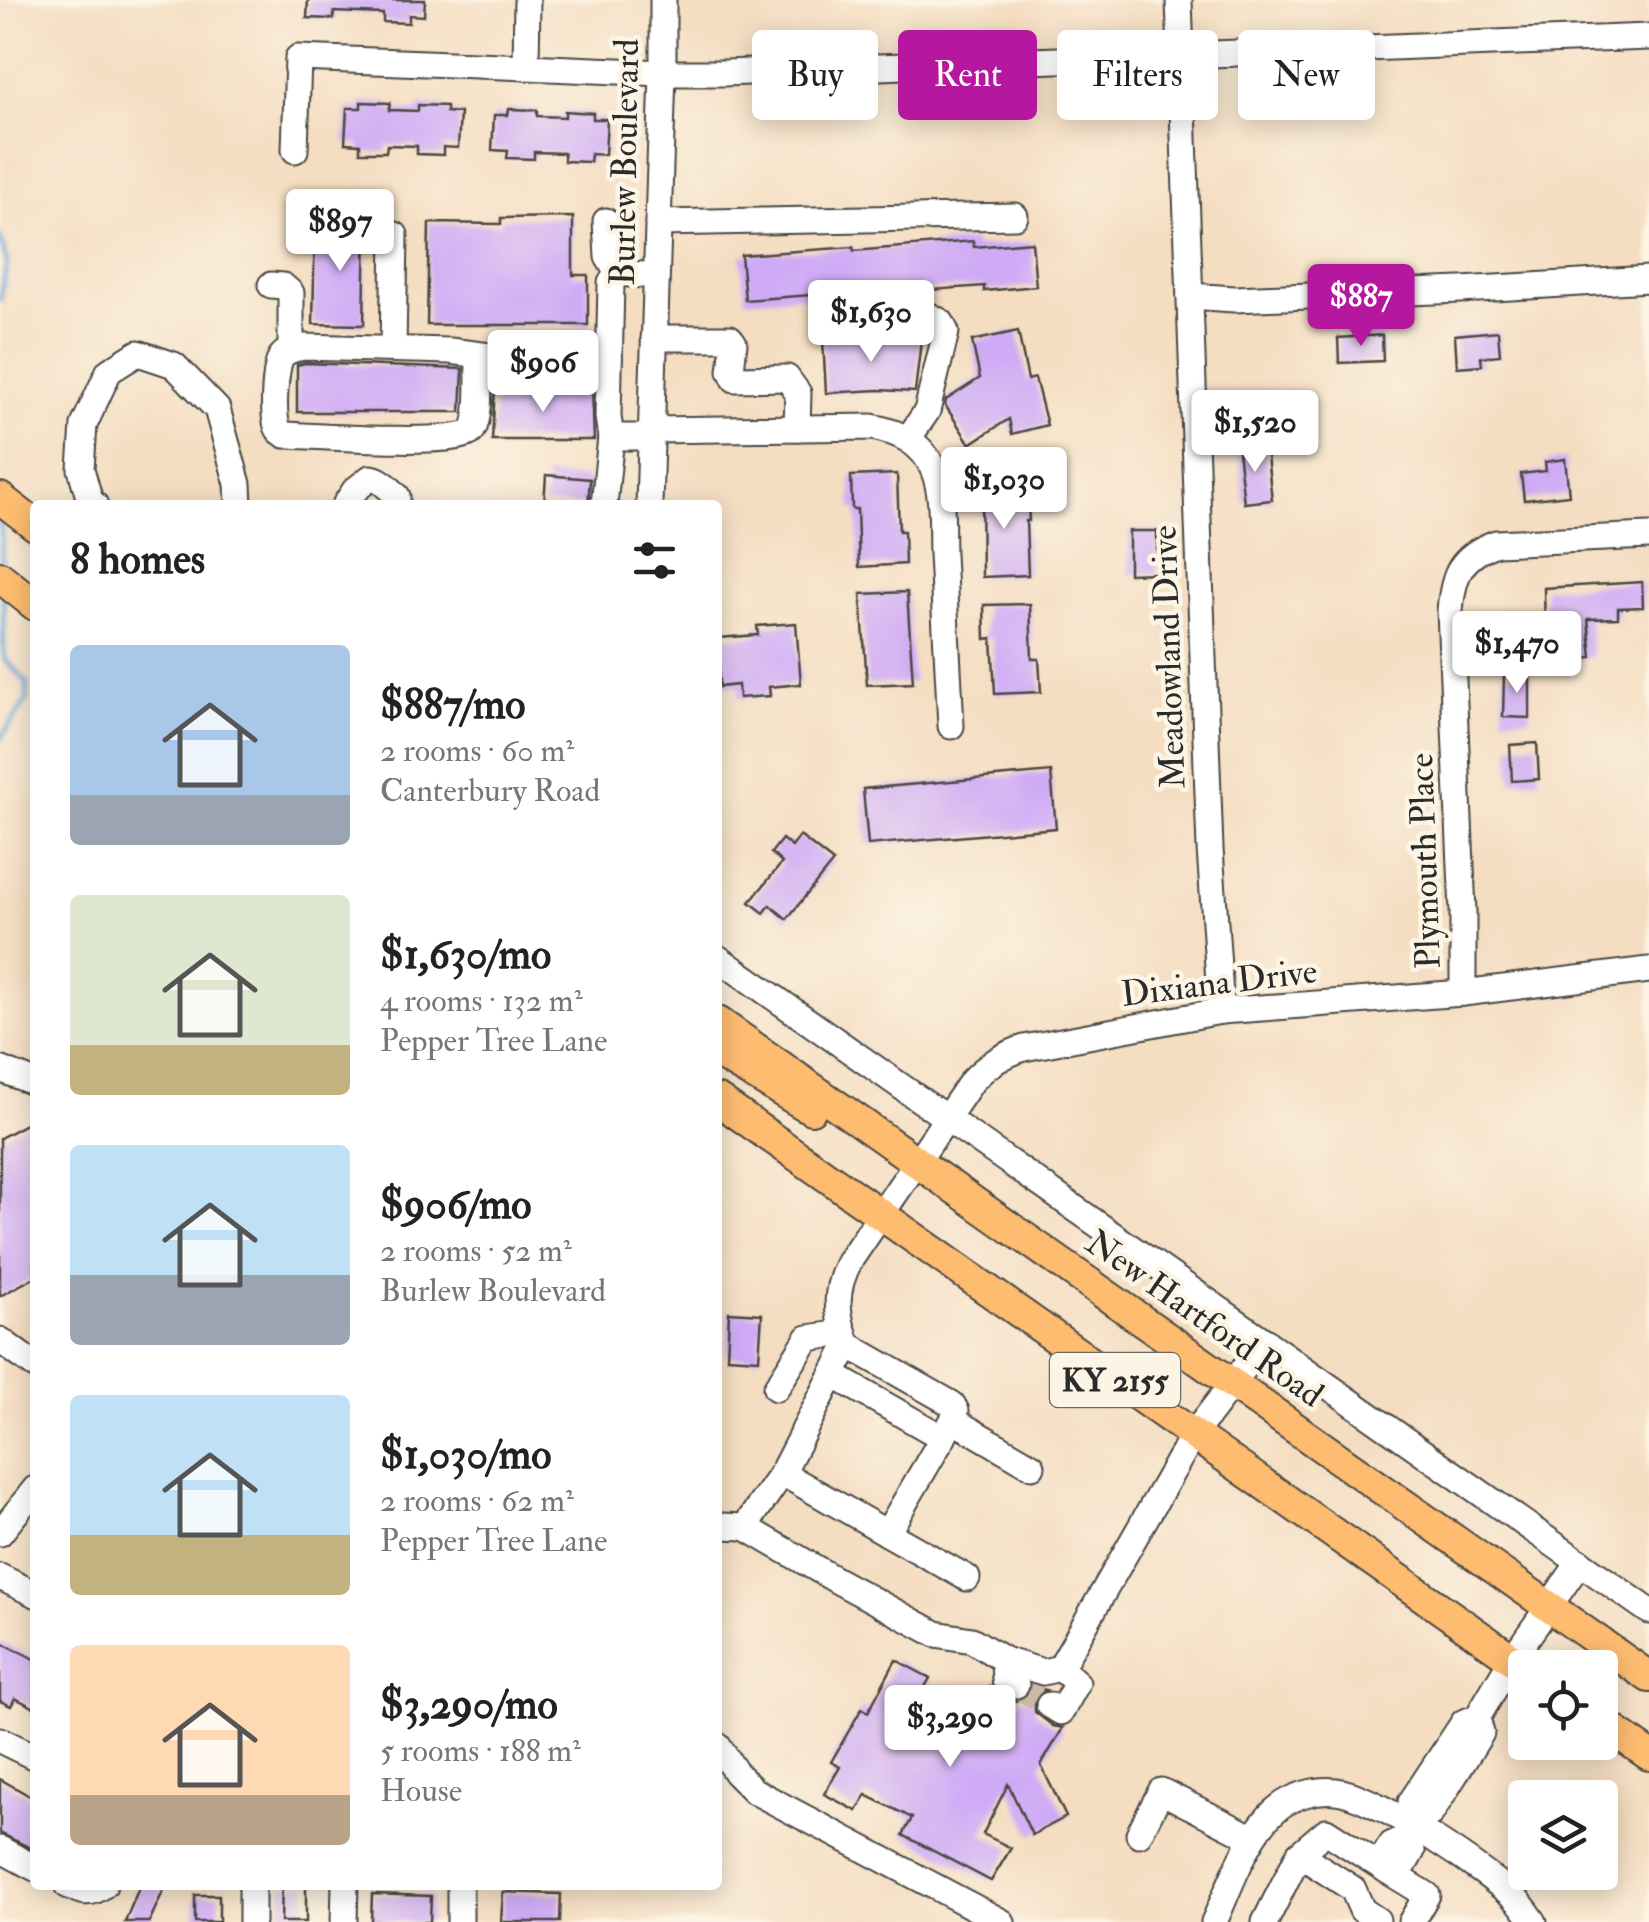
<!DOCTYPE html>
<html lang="en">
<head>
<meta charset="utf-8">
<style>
  body { margin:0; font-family:"IM FELL Double Pica",serif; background:#f6f6f6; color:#222; height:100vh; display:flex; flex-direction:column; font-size:38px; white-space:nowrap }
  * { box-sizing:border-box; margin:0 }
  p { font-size:32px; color:#767676 }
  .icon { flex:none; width:55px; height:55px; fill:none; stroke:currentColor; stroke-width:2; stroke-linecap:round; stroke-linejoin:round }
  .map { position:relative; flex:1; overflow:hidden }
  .sheet { position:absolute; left:30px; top:500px; width:692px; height:1390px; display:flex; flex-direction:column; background:#fff; border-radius:10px; box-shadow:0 5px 25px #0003 }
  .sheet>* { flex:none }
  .top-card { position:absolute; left:752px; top:30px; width:745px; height:90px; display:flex; gap:20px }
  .controls { position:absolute; left:1508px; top:1650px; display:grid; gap:20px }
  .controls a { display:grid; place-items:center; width:110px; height:110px; border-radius:10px; background:#fff; box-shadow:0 5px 25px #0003; font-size:50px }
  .price { position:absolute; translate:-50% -85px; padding:0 22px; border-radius:10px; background:#fff; color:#222; font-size:32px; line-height:65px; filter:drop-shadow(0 2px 5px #0008) }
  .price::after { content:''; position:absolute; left:50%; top:60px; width:30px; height:22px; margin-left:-15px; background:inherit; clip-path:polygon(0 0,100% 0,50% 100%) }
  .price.active { background:#b5179e; color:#fff }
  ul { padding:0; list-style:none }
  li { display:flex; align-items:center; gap:30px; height:250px; padding:0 40px }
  li span { display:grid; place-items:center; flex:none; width:280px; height:200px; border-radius:10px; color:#555 }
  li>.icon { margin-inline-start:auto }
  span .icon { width:120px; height:120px; fill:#fffc; stroke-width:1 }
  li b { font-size:42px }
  h2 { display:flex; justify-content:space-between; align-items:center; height:120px; padding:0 40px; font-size:42px }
  .chip { padding:0 35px; border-radius:10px; background:#fff; box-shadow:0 5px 25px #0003; font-size:35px; line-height:90px }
  .chip.active { background:#b5179e; color:#fff }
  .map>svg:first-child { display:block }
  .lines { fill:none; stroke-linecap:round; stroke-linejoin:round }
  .stream { stroke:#68a1d7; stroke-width:5 }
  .building { fill:#cfabf5 }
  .minor-tunnel { stroke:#ccb9a3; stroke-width:25; stroke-dasharray:25 12; stroke-linecap:butt }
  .minor-casing { stroke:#494642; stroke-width:29 }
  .major-casing { stroke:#494642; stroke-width:34 }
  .minor { stroke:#fff; stroke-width:25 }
  .major { stroke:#fdbc6f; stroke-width:30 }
  .labels { text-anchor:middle; stroke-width:9; stroke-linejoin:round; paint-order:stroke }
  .shield { fill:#fcf5e5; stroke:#6a6863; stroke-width:2.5 }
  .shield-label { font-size:32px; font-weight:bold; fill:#2b2b2b }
  .street-label { font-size:35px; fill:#2b2b2b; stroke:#fcf5e5 }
</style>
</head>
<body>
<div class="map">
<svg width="1649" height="1922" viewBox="0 0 1649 1922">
  <rect width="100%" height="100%" fill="#fcf5e5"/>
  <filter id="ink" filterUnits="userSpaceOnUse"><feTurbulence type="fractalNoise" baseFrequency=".01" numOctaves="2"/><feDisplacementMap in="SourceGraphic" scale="20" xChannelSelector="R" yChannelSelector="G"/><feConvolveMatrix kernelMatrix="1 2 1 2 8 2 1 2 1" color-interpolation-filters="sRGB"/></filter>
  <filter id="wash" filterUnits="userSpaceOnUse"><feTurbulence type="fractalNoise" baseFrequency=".0048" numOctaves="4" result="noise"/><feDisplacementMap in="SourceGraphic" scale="40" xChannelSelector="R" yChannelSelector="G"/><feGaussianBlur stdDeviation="2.25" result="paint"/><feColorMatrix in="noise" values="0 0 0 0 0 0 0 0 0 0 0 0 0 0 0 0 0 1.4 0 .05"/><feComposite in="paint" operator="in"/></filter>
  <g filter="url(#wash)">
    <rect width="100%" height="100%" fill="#f4ddc1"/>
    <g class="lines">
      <g class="stream">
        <polyline points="0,237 7,263 0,300"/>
        <polyline points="0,514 2,568"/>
        <polyline points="0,739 27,700 27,683 4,658 3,594"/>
      </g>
    </g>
    <g id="blocks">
      <g class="building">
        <polygon points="308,0 425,0 424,16 409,15 409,23 383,22 383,14 334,12 334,19 307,18"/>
        <polygon points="361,102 390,103 389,110 418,111 418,105 446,106 446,112 460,113 458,148 443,147 443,155 417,154 417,146 387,145 386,152 360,152 360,144 345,143 347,108 361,108"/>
        <polygon points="509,109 537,110 537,116 565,117 565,111 593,113 593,119 607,119 605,155 591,154 590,162 564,161 564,153 534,152 534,159 507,158 508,151 492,150 494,115 508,115"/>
        <polygon points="573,217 573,275 588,275 588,325 427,325 429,223 501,224 501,218"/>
        <polygon points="315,223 366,223 364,325 313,324"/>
        <polygon points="973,241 974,247 1032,242 1036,286 984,291 984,286 864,295 864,291 745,300 741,255 853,247 854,251"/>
        <polygon points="1018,331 1028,380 1035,378 1047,425 1012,434 1009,419 970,444 945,405 946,400 980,378 972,341"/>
        <polygon points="1498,331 1500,355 1481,357 1482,365 1457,367 1455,335"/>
        <polygon points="1382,335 1383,361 1339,363 1338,338"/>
        <polygon points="871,338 921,341 915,392 879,390 826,393 823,340"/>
        <polygon points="305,363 463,369 461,412 297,412 297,365"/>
        <polygon points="592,389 594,440 492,440 495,390"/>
        <polygon points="1266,447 1272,500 1244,503 1238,450"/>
        <polygon points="1565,459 1569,495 1524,500 1521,474 1546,471 1545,462"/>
        <polygon points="897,474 899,531 904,531 905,564 859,567 857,509 852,509 851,476"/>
        <polygon points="546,475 590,479 588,505 544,505"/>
        <polygon points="1027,488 1029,521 1026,521 1028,575 982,577 981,489"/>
        <polygon points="1129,531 1157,531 1157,573 1129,574"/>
        <polygon points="1642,582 1643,607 1618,608 1618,618 1588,619 1592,657 1569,660 1566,630 1545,631 1544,588"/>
        <polygon points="907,592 913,683 867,685 861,594"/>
        <polygon points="1030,604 1032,659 1039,659 1041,692 995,694 992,638 985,639 984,605"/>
        <polygon points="796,623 801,684 769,687 770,696 739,698 738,685 719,687 718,638 758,635 757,626"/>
        <polygon points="1504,674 1530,675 1530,718 1503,717"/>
        <polygon points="1537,743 1539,779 1512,781 1510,745"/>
        <polygon points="1051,772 1056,828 868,845 863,789"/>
        <polygon points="800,836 833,862 787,919 770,905 764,913 750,902 782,863 771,853 782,839 792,847"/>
        <polygon points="28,1123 35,1135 35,1277 0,1296 0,1138"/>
        <polygon points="729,1312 762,1314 759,1359 727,1357"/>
        <polygon points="0,1642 35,1659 35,1708 15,1698 11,1706 0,1701"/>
        <polygon points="896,1660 930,1678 897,1737 967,1727 989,1686 997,1693 1015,1701 1025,1698 1032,1686 1046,1690 1035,1698 1035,1712 1053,1726 1063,1728 1041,1765 1066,1817 1032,1835 1008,1784 983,1834 1011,1848 991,1881 903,1835 912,1818 866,1795 857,1811 824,1794 840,1767 831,1762 862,1708 868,1712"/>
        <polygon points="0,1779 35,1799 35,1850 0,1833"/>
        <polygon points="140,1885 166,1885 149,1922 125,1922"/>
        <polygon points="282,1885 306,1885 306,1922 281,1922"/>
        <polygon points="503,1892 561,1894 560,1922 501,1922"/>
        <polygon points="372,1894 431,1896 430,1922 371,1922"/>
        <rect x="195" y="1895" width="24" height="27"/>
      </g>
    </g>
  </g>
  <g filter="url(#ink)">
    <use href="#blocks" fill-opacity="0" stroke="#494642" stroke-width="2.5"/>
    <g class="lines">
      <polyline class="minor-tunnel" points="1016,1685 1049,1705"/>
      <g class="minor-casing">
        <g id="minor">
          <polyline points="527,0 526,67 663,73 724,73 1649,37"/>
          <polyline points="1179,0 1210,849 1221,1011"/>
          <polyline points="295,150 298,58 526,67"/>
          <polyline points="606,221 608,257 618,273"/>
          <polyline points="658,223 1015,216"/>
          <polyline points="271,285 283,286 291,293 291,350"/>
          <polyline points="1190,296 1234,299 1461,290 1649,279"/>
          <polyline points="840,317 928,315 941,322 946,332 927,411 908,439"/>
          <polyline points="654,338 730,338 734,343 731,371 735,379 787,378 798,393 797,428"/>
          <polyline points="393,349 395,235"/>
          <path d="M479,356C478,373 482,420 471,432C457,446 312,436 285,435C283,433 280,432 279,430C271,420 275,368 281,357C286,350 295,349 303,347L450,351L498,357L609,359"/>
          <path d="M652,430L872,427C898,432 922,442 933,469C944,494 941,527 942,554C945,612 948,669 951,726"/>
          <polyline points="651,437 611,437 608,417 611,283 618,273 656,276"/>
          <polyline points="95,505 90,501 81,469 84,425 109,371 138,353 174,365 217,409 238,484 239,505"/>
          <path d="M345,505L355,490L370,478C380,478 390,489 397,496V505"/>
          <polyline points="604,505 611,437"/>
          <polyline points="649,505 663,73 663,0"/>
          <polyline points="718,958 1649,1611"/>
          <path d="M1463,993V912L1450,611C1453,575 1460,556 1496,543L1649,536"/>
          <polyline points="0,1069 35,1083"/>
          <polyline points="0,1340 35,1366"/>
          <path d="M848,1345L782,1473L887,1533L953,1420L956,1411L952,1404L848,1345C835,1313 834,1290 850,1260L972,1081C988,1064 1003,1055 1024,1048L1221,1011L1463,993L1649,970"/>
          <polyline points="833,1375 943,1438"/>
          <polyline points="776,1388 808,1338 844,1333"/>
          <polyline points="953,1420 1032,1466"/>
          <polyline points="745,1527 836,1580 936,1634 972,1640 1004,1660 1043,1672 1060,1668 1193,1435 1265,1341"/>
          <polyline points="718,1529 722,1526 745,1527 782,1473"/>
          <polyline points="0,1533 35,1489"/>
          <polyline points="887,1533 967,1578"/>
          <polyline points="0,1577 35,1594"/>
          <polyline points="1004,1660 1005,1679 1016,1685"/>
          <polyline points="1049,1705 1061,1712 1077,1683 1060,1668"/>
          <polyline points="0,1740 35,1757"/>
          <polyline points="718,1746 736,1773 754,1791 1002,1922"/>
          <polyline points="1410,1825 1431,1813 1481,1733 1477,1718"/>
          <polyline points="1139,1834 1161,1791 1253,1838"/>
          <polyline points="1405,1839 1412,1851 1404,1865 1390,1868 1386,1853 1392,1844 1405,1839 1410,1825 1411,1802 1464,1722 1477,1718 1512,1659 1580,1562"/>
          <polyline points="0,1849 35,1868"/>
          <polyline points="1390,1868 1388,1871 1427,1895 1411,1922"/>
          <path d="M67,1885C81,1892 91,1896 104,1885"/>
          <polyline points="1377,1920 1362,1910 1353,1889 1299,1854 1326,1831 1388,1871"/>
          <polyline points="252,1922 252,1885"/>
          <polyline points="344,1922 345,1885"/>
          <polyline points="460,1922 460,1885"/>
          <path d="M1214,1922C1230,1887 1248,1832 1278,1808C1294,1795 1316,1789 1336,1791C1375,1795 1492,1874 1520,1903C1525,1909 1530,1916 1534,1922"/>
          <polyline points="1265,1922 1299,1854"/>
        </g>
      </g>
      <g class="major-casing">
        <g id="major">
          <polyline points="0,498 35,525"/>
          <polyline points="0,577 35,605"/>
          <polyline points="718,1022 1649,1677"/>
          <polyline points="718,1053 811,1109"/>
          <polyline points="718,1100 1525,1668"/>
          <polyline points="1600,1721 1649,1755"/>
        </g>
      </g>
      <use href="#minor" class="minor"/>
      <use href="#major" class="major"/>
    </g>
  </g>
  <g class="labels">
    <rect class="shield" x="1050" y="1353" width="130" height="54" rx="8"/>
    <g class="shield-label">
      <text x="1115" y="1391">KY 2155</text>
    </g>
    <g class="street-label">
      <text transform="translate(624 162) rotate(-89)" y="12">Burlew Boulevard</text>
      <text transform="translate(1168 657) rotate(-92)" y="12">Meadowland Drive</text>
      <text transform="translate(1424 861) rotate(-92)" y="12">Plymouth Place</text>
      <text transform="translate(1219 982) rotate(-7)" y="12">Dixiana Drive</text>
      <text transform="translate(1205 1318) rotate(35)" y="12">New Hartford Road</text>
    </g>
  </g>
</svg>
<div class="controls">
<a><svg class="icon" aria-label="locate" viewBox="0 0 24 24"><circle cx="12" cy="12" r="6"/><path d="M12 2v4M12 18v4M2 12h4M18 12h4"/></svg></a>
<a><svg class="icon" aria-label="layers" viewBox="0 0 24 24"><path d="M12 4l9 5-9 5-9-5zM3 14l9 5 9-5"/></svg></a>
</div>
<b class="price" style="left:340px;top:274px">$897</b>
<b class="price active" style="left:1361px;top:349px">$887</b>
<b class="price" style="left:871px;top:365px">$1,630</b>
<b class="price" style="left:543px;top:415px">$906</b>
<b class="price" style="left:1255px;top:475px">$1,520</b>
<b class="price" style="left:1004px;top:532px">$1,030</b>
<b class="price" style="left:1517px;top:696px">$1,470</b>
<b class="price" style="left:950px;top:1770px">$3,290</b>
<div class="top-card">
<a class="chip">Buy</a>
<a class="chip active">Rent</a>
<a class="chip">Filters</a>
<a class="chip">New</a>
</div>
<section class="sheet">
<h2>8 homes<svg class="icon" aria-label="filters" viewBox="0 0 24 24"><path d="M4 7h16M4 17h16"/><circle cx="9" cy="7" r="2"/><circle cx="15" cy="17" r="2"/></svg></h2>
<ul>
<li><span style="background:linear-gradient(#a9c7e8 75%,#9aa5b1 0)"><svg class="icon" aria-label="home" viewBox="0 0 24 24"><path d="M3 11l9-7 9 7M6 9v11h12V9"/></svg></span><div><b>$887/mo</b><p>2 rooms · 60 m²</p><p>Canterbury Road</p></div></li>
<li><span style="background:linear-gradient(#dfe7d0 75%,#c2b280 0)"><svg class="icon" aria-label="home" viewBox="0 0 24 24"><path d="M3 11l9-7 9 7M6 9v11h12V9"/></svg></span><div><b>$1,630/mo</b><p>4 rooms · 132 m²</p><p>Pepper Tree Lane</p></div></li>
<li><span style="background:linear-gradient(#bfe0f5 65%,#9aa5b1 0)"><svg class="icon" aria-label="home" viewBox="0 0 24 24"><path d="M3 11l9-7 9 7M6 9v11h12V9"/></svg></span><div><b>$906/mo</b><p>2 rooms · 52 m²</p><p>Burlew Boulevard</p></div></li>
<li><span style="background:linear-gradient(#bfe0f5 70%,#c2b280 0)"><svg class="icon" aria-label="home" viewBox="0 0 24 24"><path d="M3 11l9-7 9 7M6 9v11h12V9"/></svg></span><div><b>$1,030/mo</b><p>2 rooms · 62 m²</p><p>Pepper Tree Lane</p></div></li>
<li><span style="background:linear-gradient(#ffd9b3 75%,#b9a48a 0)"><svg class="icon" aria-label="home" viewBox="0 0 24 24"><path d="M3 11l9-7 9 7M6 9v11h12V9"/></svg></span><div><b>$3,290/mo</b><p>5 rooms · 188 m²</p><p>House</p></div></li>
</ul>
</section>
</div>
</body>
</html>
